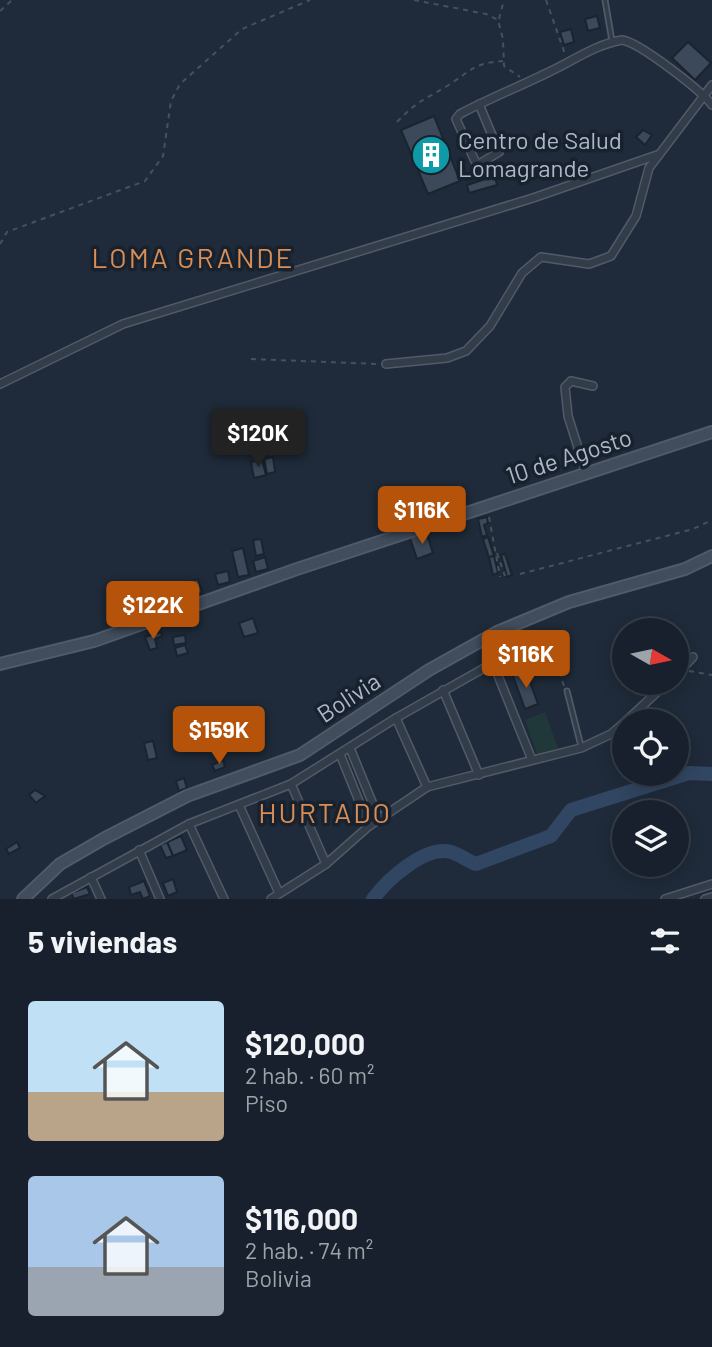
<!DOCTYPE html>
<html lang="es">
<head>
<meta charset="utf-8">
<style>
  body { margin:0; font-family:Barlow,sans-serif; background:#242d38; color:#f1f3f6; height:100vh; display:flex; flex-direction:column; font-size:26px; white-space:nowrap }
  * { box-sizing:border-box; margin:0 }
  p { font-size:23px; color:#9ea3a9 }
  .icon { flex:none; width:38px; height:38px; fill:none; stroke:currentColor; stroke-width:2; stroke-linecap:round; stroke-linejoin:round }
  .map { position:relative; height:899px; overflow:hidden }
  .details { display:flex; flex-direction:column; background:#17202c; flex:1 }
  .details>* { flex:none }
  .needle { width:46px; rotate:99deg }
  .fabs { position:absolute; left:612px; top:618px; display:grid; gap:14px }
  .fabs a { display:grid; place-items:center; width:77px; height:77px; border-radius:50%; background:#17202c; box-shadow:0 4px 18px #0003,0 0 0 2px #363e48; font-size:35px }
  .price { position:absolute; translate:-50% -60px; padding:0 16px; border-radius:7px; background:#b45309; color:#fff; font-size:23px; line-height:46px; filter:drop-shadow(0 2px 4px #0008) }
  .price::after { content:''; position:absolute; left:50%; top:42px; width:21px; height:16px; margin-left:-10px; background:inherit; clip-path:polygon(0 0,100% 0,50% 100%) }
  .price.active { background:#222; color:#fff }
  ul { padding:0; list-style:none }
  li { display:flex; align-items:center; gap:21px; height:175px; padding:0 28px }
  li span { display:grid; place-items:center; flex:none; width:196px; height:140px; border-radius:7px; color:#555 }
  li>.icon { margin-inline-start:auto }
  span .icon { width:84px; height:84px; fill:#fffc; stroke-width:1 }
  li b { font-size:30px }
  h2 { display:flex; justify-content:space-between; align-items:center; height:84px; padding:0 28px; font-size:30px }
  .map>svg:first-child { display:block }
  .green { fill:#21383b }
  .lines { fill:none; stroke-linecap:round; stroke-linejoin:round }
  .river { stroke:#314662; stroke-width:14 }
  .building { fill:#3b495a; stroke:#1a2430; stroke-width:2 }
  .lane-casing { stroke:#505a68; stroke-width:7 }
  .street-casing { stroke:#505a68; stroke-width:10 }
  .secondary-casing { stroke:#505a68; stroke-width:14 }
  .path { stroke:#3f5558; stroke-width:2; stroke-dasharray:5 5; stroke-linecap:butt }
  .lane { stroke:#333d4a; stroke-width:3.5 }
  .street { stroke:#333d4a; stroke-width:7 }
  .secondary { stroke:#414c5d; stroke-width:10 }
  .labels { text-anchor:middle; stroke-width:7; stroke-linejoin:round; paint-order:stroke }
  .poi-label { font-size:24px; fill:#adb7c7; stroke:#18222e; text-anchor:start }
  .street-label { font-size:24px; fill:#adb7c7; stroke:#18222e }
  .quarter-label { font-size:28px; letter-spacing:2px; fill:#da8d55; stroke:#18222e }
</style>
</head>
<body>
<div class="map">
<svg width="712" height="899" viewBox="0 0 712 899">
  <rect width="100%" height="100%" fill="#1f2b3a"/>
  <polygon class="green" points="545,712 558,748 538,756 525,720"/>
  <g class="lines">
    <path class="river" d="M373,899C387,880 425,845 451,852C459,854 468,861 476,864L551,836L571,810L689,773L712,774"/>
  </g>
  <g class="building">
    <polygon points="597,16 600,28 588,31 585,19"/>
    <polygon points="571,29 574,42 564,45 560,32"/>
    <polygon points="688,42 711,63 695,80 672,58"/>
    <polygon points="434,116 460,181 428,194 401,130"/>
    <polygon points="643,130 652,135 645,145 636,137"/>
    <polygon points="495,176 497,185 469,193 467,185"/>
    <polygon points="273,457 275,472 267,474 264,459"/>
    <polygon points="262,460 266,475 254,478 251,462"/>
    <polygon points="487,517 488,523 484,525 487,535 482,537 478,519"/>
    <polygon points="426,532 433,553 417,559 410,538"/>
    <polygon points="488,537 494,556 489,558 483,539"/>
    <polygon points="261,539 264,554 256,556 253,540"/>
    <polygon points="243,548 249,575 238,577 232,551"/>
    <polygon points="505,554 512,575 507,577 501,555"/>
    <polygon points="494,556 498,573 493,575 489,557"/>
    <polygon points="265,557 268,569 256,572 253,561"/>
    <polygon points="228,571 230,582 218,585 215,574"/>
    <polygon points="198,579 202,593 188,596 185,583"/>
    <polygon points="124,598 126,613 117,615 115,600"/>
    <polygon points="253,618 258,633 244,637 239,623"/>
    <polygon points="161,632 162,636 155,639 157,648 150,650 145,637"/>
    <polygon points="185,635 186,643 174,645 173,637"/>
    <polygon points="185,645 188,653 177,656 175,648"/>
    <polygon points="526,671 538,704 525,709 513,676"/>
    <polygon points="203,718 205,728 196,730 194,720"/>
    <polygon points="153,741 157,758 148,760 144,743"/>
    <polygon points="223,760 225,767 215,771 212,765"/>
    <polygon points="184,778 187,788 179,791 176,781"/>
    <polygon points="35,790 45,796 36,803 29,795"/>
    <polygon points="181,836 187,850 173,856 167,842"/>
    <polygon points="17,842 20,848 9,854 6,849"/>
    <polygon points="167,842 173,856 166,858 160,845"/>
    <polygon points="173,879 177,892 168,896 163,883"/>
    <polygon points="144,881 150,896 143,899 140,892 131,895 129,887"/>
    <polygon points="87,887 90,894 74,899 71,893"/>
  </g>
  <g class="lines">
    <g class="lane-casing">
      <g id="lane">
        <polyline points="605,0 612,41"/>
        <polyline points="567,691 581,746"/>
      </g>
    </g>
    <g class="street-casing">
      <g id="street">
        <path d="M479,104L499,152L479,164L475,161L456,119L460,114C490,98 521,86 551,71C574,60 597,44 622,40C639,42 702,91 712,105"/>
        <polyline points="386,364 447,358 466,351 490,326 522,273 541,257 589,264 611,256 636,216 649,168 712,85"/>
        <polyline points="0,384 123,324 533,198 657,155"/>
        <polyline points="586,473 568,416 565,387 571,381 593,386"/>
        <polyline points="677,674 693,657"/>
        <polyline points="443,690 479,775"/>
        <polyline points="396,718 427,787"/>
        <polyline points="626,721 668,682"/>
        <polyline points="350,748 379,819"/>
        <polyline points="340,754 369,826"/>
        <polyline points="291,784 326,864"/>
        <polyline points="239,805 279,893"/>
        <polyline points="189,824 224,899"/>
        <polyline points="139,850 160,899"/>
        <polyline points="91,877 101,899"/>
        <polyline points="52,899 189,824 291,784 396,718 493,663 532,760"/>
        <polyline points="271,899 326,864 369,826 427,787 581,748 611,734 625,722"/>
        <polyline points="665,899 712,884"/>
        <polyline points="705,899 712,897"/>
      </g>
    </g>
    <g class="secondary-casing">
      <g id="secondary">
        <polyline points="0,664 94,641 297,569 712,432"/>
        <polyline points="23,899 60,864 105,838 187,796 300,755 429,670 497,632 569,602 685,569 712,556"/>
      </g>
    </g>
    <g class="path">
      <polyline points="414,0 486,14 498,20 503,39 504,66 520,77"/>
      <polyline points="546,0 565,54"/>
      <polyline points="0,11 12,0"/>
      <polyline points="499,19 504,0"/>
      <path d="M397,122C417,101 424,100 447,86C471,71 473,63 503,61"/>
      <polyline points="0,244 7,232 145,181 163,156 171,101 180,84 242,29 310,0"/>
      <polyline points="251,359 378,364"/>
      <polyline points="489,517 500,577"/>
      <polyline points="497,553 505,576"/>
      <polyline points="520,574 693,529 712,520"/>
      <polyline points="546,634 564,686"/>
      <polyline points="689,671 712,675"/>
    </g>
    <use href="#lane" class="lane"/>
    <use href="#street" class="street"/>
    <use href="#secondary" class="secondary"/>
  </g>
  <defs>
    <g id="building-disc" transform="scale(2.0125)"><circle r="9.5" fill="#0f9aa8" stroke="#18222e"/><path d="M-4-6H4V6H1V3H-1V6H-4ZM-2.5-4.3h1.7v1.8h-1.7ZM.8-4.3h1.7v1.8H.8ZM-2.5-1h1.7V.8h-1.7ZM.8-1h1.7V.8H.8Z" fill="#fff"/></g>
  </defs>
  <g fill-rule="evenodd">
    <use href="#building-disc" x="431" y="155"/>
  </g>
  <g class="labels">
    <g class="poi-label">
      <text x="458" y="149">Centro de Salud<tspan x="458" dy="28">Lomagrande</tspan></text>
    </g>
    <g class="street-label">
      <text transform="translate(569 457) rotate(-18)" y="8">10 de Agosto</text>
      <text transform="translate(349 698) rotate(-33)" y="8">Bolivia</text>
    </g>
    <g class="quarter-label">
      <text x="193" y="268">LOMA GRANDE</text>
      <text x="325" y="823">HURTADO</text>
    </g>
  </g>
</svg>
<div class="fabs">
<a><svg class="needle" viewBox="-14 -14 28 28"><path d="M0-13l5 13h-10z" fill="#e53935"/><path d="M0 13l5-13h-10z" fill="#9ea3a9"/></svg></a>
<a><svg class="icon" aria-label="locate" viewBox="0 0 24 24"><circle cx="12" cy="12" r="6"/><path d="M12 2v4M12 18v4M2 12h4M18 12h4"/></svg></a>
<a><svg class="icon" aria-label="layers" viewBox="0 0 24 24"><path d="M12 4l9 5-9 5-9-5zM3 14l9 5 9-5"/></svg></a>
</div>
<b class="price active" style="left:258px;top:469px">$120K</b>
<b class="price" style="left:422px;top:546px">$116K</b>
<b class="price" style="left:153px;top:641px">$122K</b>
<b class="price" style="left:526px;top:690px">$116K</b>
<b class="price" style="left:219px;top:766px">$159K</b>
</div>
<section class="details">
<h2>5 viviendas<svg class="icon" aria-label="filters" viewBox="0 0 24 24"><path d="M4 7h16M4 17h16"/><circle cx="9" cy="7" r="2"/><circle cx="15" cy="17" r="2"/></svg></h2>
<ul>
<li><span style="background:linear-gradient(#bfe0f5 65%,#b9a48a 0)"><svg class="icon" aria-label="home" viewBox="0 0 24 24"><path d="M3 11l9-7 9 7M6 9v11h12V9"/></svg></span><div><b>$120,000</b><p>2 hab. · 60 m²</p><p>Piso</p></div></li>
<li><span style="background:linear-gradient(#a9c7e8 65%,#9aa5b1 0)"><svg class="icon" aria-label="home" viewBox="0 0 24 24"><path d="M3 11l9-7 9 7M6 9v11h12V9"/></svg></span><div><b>$116,000</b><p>2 hab. · 74 m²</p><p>Bolivia</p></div></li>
</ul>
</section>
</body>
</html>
